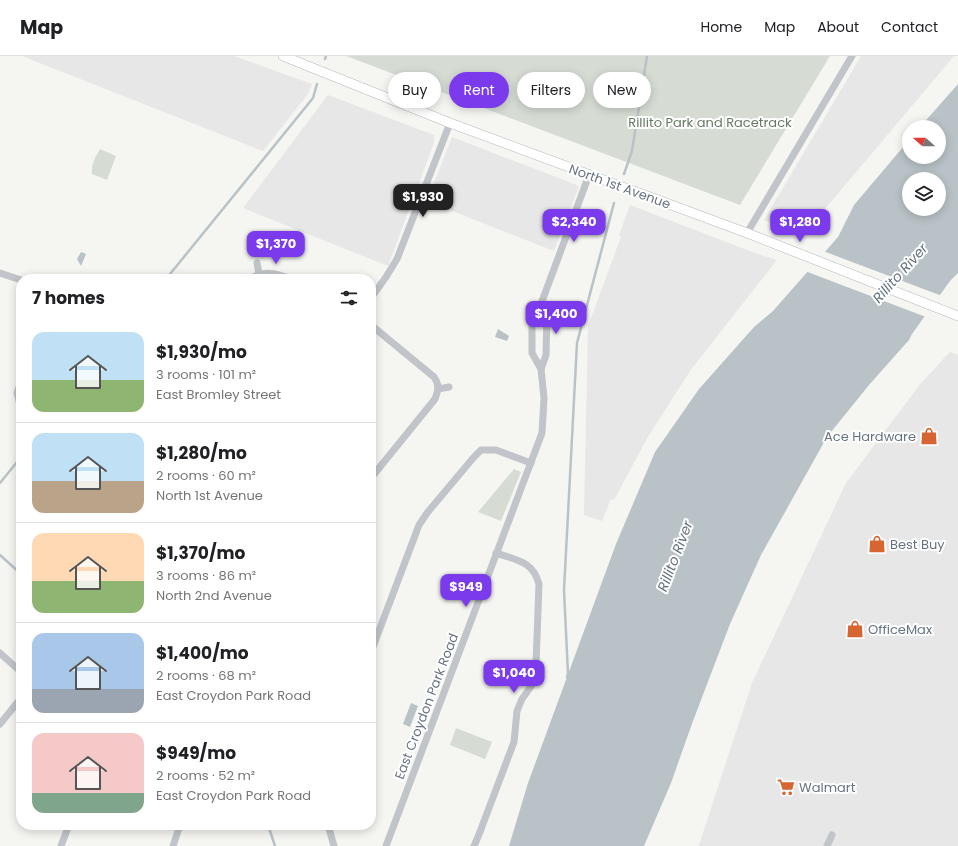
<!DOCTYPE html>
<html lang="en">
<head>
<meta charset="utf-8">
<style>
  body { margin:0; font-family:Poppins,sans-serif; background:#f6f6f6; color:#202124; height:100vh; display:flex; flex-direction:column; font-size:15px; white-space:nowrap }
  * { box-sizing:border-box; margin:0 }
  p { font-size:13px; color:#757577 }
  .icon { flex:none; width:22px; height:22px; fill:none; stroke:currentColor; stroke-width:2; stroke-linecap:round; stroke-linejoin:round }
  .map { position:relative; flex:1; overflow:hidden }
  .drawer { position:absolute; left:16px; top:218px; width:360px; height:556px; display:flex; flex-direction:column; background:#fff; border-radius:16px; box-shadow:0 2px 10px #0003 }
  .drawer>* { flex:none }
  .hud { position:absolute; left:388px; top:16px; width:380px; height:36px; display:flex; gap:8px }
  .needle { width:26px; rotate:291deg }
  .controls { position:absolute; left:902px; top:64px; display:grid; gap:8px }
  .controls a { display:grid; place-items:center; width:44px; height:44px; border-radius:50%; background:#fff; box-shadow:0 2px 10px #0003; font-size:20px }
  .price { position:absolute; translate:-50% -34px; padding:0 9px; border-radius:8px; background:#7c3aed; color:#fff; font-size:13px; line-height:26px; filter:drop-shadow(0 1px 2px #0008) }
  .price::after { content:''; position:absolute; left:50%; top:24px; width:12px; height:9px; margin-left:-6px; background:inherit; clip-path:polygon(0 0,100% 0,50% 100%) }
  .price.active { background:#222; color:#fff }
  ul { padding:0; list-style:none }
  li { display:flex; align-items:center; gap:12px; height:100px; padding:0 16px }
  li+li { border-top:1px solid #e0e0e0 }
  li span { display:grid; place-items:center; flex:none; width:112px; height:80px; border-radius:12px; color:#555 }
  li>.icon { margin-inline-start:auto }
  span .icon { width:48px; height:48px; fill:#fffc; stroke-width:1 }
  li b { font-size:17px }
  h2 { display:flex; justify-content:space-between; align-items:center; height:48px; padding:0 16px; font-size:17px }
  .pill { padding:0 14px; border-radius:18px; background:#fff; box-shadow:0 2px 10px #0003; font-size:14px; line-height:36px }
  .pill.active { background:#7c3aed; color:#fff }
  header { display:flex; align-items:center; gap:24px; box-sizing:border-box; height:56px; padding:0 20px; background:#fff; border-bottom:1px solid #e0e0e0 }
  header strong { font-size:19px }
  nav { display:flex; gap:22px; margin-inline-start:auto; font-size:14px }
  .map>svg:first-child { display:block }
  .built { fill:#e6e7e6 }
  .green { fill:#d6dcd4 }
  .water { fill:#b9c3c7; fill-rule:evenodd }
  .pier { fill:#f5f6f2 }
  .lines { fill:none; stroke-linecap:round; stroke-linejoin:round }
  .stream { stroke:#b9c3c7; stroke-width:2.5 }
  .secondary-casing { stroke:#b4b8bc; stroke-width:10 }
  .street { stroke:#c1c4c8; stroke-width:7 }
  .secondary { stroke:#fff; stroke-width:9 }
  .labels { text-anchor:middle; stroke-width:4; stroke-linejoin:round; paint-order:stroke }
  .park-label { font-size:13px; fill:#677965; stroke:#fff }
  .street-label { font-size:13px; fill:#677381; stroke:#fff }
  .poi-label { font-size:13px; fill:#677381; stroke:#fff; text-anchor:start }
  .water-label { font-size:14px; font-style:italic; fill:#63747e; stroke:#fff }
</style>
</head>
<body>
<header>
<strong>Map</strong>
<nav><a>Home</a><a>Map</a><a>About</a><a>Contact</a></nav>
</header>
<div class="map">
<svg width="958" height="790" viewBox="0 0 958 790">
  <rect width="100%" height="100%" fill="#f5f6f2"/>
  <g class="built">
    <polygon points="22,0 234,0 312,28 308,38 263,95"/>
    <polygon points="861,0 954,0 802,180 764,164"/>
    <polygon points="328,39 434,79 434,87 388,210 243,152"/>
    <polygon points="452,81 579,130 554,195 427,145"/>
    <polygon points="630,149 752,196 777,204 692,312 649,379 614,444 611,443 602,465 584,459 588,270 621,181 619,179"/>
    <polygon points="950,296 958,299 958,790 700,790 699,789 752,627 846,427 921,327"/>
  </g>
  <g class="green">
    <polygon points="346,0 830,0 740,149"/>
    <path d="M100,93L116,100L107,124L92,118C91,107 95,102 100,93Z"/>
    <polygon points="514,413 521,416 501,465 478,456"/>
    <polygon points="456,672 492,686 485,703 450,689"/>
  </g>
  <g class="water">
    <path d="M958,28V217L950,225L912,278L909,284L869,329L827,381L761,499L730,568L693,665L671,727L644,790H509L528,727L616,488L655,396L699,333L754,271L773,255L838,181L854,149L909,84V101H939V71H920ZM909,123H939V153H909Z"/>
    <polygon points="81,196 86,198 81,210 77,203"/>
    <polygon points="498,273 509,280 507,285 495,281"/>
    <polygon points="411,647 418,650 410,671 403,668"/>
  </g>
  <polygon class="pier" points="823,195 942,240 926,261 805,215"/>
  <g class="lines">
    <g class="stream">
      <polyline points="325,3 326,0"/>
      <polyline points="624,118 632,95 647,0"/>
      <polyline points="166,223 313,42 317,28"/>
      <polyline points="0,427 21,401"/>
      <polyline points="0,499 21,518"/>
      <polyline points="567,621 568,618 564,534 577,287 614,147"/>
      <polyline points="268,769 275,790"/>
    </g>
    <g class="secondary-casing">
      <polyline id="secondary" points="283,0 450,67 747,177 958,260"/>
    </g>
    <g class="street">
      <polyline points="747,177 852,0"/>
      <polyline points="257,207 259,218"/>
      <polyline points="0,217 21,224"/>
      <path d="M250,223C263,213 278,218 292,223"/>
      <polyline points="371,242 386,221 397,203 450,67"/>
      <path d="M371,269L434,321C440,329 438,335 435,343L371,422"/>
      <polyline points="541,313 532,297 532,266 541,248 589,119"/>
      <polyline points="21,325 17,337 21,353"/>
      <polyline points="438,333 449,331"/>
      <polyline points="371,596 419,469 427,457 474,401 481,394 496,394 531,407"/>
      <polyline points="0,597 21,616"/>
      <polyline points="0,668 21,642"/>
      <polyline points="328,769 334,790"/>
      <polyline points="61,790 69,769"/>
      <polyline points="173,790 179,772 179,769"/>
      <polyline points="386,790 542,377 544,342 541,313 546,299 547,258 541,248"/>
      <path d="M474,790L478,781L514,686L517,655L522,643L532,629L535,618L536,608L539,528C533,505 516,504 496,497"/>
      <polyline points="827,790 832,779"/>
    </g>
    <use href="#secondary" class="secondary"/>
  </g>
  <defs>
    <g id="shop-bare" transform="scale(1.38)"><path d="M-5-2.5h2.3a2.7 3.5 0 0 1 5.4 0H5L5.5 6h-11ZM-1.5-2.5h3a1.5 2.3 0 0 0-3 0Z" fill="#d76531" stroke="#fff" stroke-width="2.5" paint-order="stroke"/></g>
    <g id="supermarket-bare" transform="scale(1.38)"><path d="M-6-5.5h2.5l.6 2H6L4.5 2H-2.5L-4.4-4H-6ZM-1.5 3.2a1.3 1.3 0 1 0 .1 0ZM3 3.2a1.3 1.3 0 1 0 .1 0Z" fill="#d76531" stroke="#fff" stroke-width="2.5" paint-order="stroke"/></g>
  </defs>
  <g fill-rule="evenodd">
    <use href="#shop-bare" x="929" y="380"/>
    <use href="#shop-bare" x="877" y="488"/>
    <use href="#shop-bare" x="855" y="573"/>
    <use href="#supermarket-bare" x="786" y="731"/>
  </g>
  <g class="labels">
    <g class="park-label">
      <text x="710" y="71">Rillito Park and Racetrack</text>
    </g>
    <g class="street-label">
      <text transform="translate(620 130) rotate(20)" y="5">North 1st Avenue</text>
      <text transform="translate(426 650) rotate(-69)" y="5">East Croydon Park Road</text>
    </g>
    <g class="poi-label">
      <text x="916" y="385" text-anchor="end">Ace Hardware</text>
      <text x="890" y="493">Best Buy</text>
      <text x="868" y="578">OfficeMax</text>
      <text x="799" y="736">Walmart</text>
    </g>
    <g class="water-label">
      <text transform="translate(900 217) rotate(-48)" y="5">Rillito River</text>
      <text transform="translate(675 500) rotate(-69)" y="5">Rillito River</text>
    </g>
  </g>
</svg>
<div class="controls">
<a><svg class="needle" viewBox="-14 -14 28 28"><path d="M0-13l5 13h-10z" fill="#e53935"/><path d="M0 13l5-13h-10z" fill="#757577"/></svg></a>
<a><svg class="icon" aria-label="layers" viewBox="0 0 24 24"><path d="M12 4l9 5-9 5-9-5zM3 14l9 5 9-5"/></svg></a>
</div>
<b class="price active" style="left:423px;top:162px">$1,930</b>
<b class="price" style="left:574px;top:187px">$2,340</b>
<b class="price" style="left:800px;top:187px">$1,280</b>
<b class="price" style="left:276px;top:209px">$1,370</b>
<b class="price" style="left:556px;top:279px">$1,400</b>
<b class="price" style="left:466px;top:552px">$949</b>
<b class="price" style="left:514px;top:638px">$1,040</b>
<div class="hud">
<a class="pill">Buy</a>
<a class="pill active">Rent</a>
<a class="pill">Filters</a>
<a class="pill">New</a>
</div>
<section class="drawer">
<h2>7 homes<svg class="icon" aria-label="filters" viewBox="0 0 24 24"><path d="M4 7h16M4 17h16"/><circle cx="9" cy="7" r="2"/><circle cx="15" cy="17" r="2"/></svg></h2>
<ul>
<li><span style="background:linear-gradient(#bfe0f5 60%,#8fb573 0)"><svg class="icon" aria-label="home" viewBox="0 0 24 24"><path d="M3 11l9-7 9 7M6 9v11h12V9"/></svg></span><div><b>$1,930/mo</b><p>3 rooms · 101 m²</p><p>East Bromley Street</p></div></li>
<li><span style="background:linear-gradient(#bfe0f5 60%,#b9a48a 0)"><svg class="icon" aria-label="home" viewBox="0 0 24 24"><path d="M3 11l9-7 9 7M6 9v11h12V9"/></svg></span><div><b>$1,280/mo</b><p>2 rooms · 60 m²</p><p>North 1st Avenue</p></div></li>
<li><span style="background:linear-gradient(#ffd9b3 60%,#8fb573 0)"><svg class="icon" aria-label="home" viewBox="0 0 24 24"><path d="M3 11l9-7 9 7M6 9v11h12V9"/></svg></span><div><b>$1,370/mo</b><p>3 rooms · 86 m²</p><p>North 2nd Avenue</p></div></li>
<li><span style="background:linear-gradient(#a9c7e8 70%,#9aa5b1 0)"><svg class="icon" aria-label="home" viewBox="0 0 24 24"><path d="M3 11l9-7 9 7M6 9v11h12V9"/></svg></span><div><b>$1,400/mo</b><p>2 rooms · 68 m²</p><p>East Croydon Park Road</p></div></li>
<li><span style="background:linear-gradient(#f6c9c9 75%,#7fa58c 0)"><svg class="icon" aria-label="home" viewBox="0 0 24 24"><path d="M3 11l9-7 9 7M6 9v11h12V9"/></svg></span><div><b>$949/mo</b><p>2 rooms · 52 m²</p><p>East Croydon Park Road</p></div></li>
</ul>
</section>
</div>
</body>
</html>
